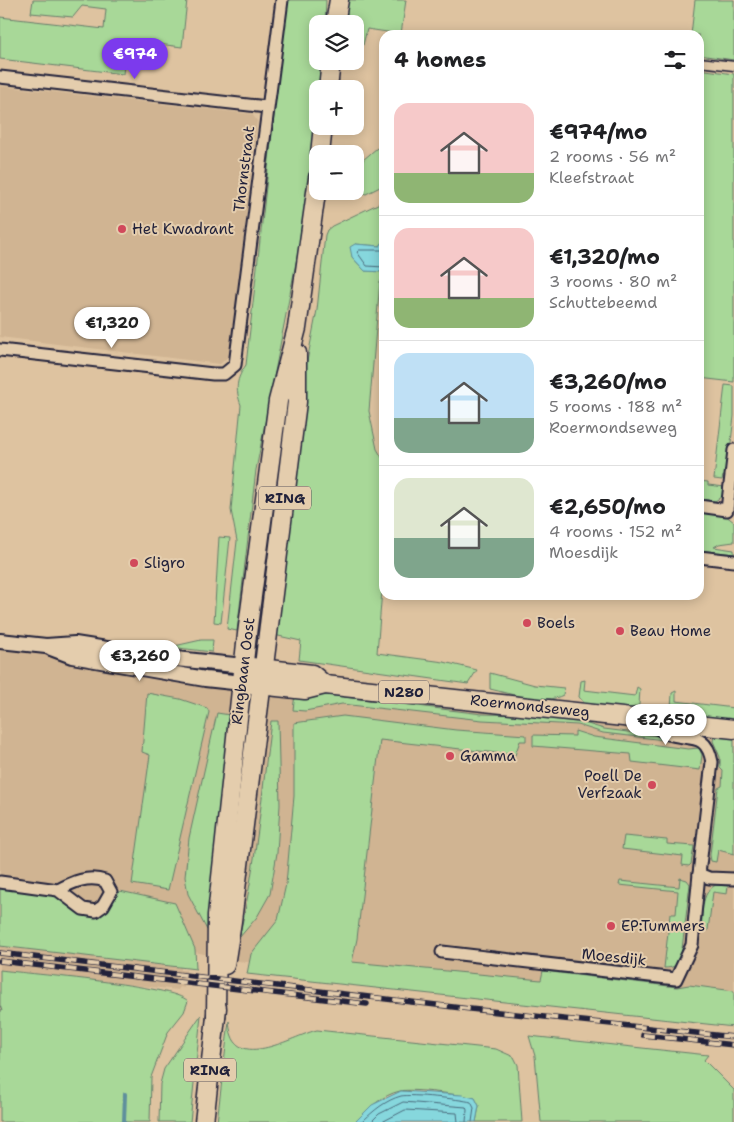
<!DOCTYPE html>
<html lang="en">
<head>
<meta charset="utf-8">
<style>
  body { margin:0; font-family:"Shantell Sans",sans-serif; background:#f2f2f2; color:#202124; height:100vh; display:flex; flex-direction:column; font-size:19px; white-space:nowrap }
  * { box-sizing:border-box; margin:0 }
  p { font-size:16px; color:#757577 }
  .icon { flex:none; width:28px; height:28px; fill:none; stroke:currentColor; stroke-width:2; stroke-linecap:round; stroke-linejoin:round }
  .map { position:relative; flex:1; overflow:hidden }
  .panel { position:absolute; left:379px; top:30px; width:325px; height:570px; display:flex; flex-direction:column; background:#fff; border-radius:15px; box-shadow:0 2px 12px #0003 }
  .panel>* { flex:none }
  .tools { position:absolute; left:309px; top:15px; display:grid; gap:10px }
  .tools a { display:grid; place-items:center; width:55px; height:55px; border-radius:10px; background:#fff; box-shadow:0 2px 12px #0003; font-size:25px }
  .price { position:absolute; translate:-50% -42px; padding:0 11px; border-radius:18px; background:#fff; color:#222; font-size:16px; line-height:32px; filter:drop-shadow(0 1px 2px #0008) }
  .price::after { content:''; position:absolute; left:50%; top:30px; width:15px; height:11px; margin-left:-8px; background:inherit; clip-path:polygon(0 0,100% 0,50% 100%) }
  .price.selected { background:#7c3aed; color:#fff }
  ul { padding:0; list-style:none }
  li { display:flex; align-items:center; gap:15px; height:125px; padding:0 15px }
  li+li { border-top:1px solid #e0e0e0 }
  li span { display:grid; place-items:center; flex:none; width:140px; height:100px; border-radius:15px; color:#555 }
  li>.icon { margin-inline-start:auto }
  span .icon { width:60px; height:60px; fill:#fffc; stroke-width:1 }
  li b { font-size:21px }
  h2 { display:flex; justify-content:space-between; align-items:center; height:60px; padding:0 15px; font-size:21px }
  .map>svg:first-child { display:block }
  .built { fill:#d0b492 }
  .green { fill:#a8d898; stroke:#657d6a }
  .water { fill:#86d7dd; stroke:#5e8f9c }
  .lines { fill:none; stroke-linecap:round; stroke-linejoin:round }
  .shore { stroke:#4a6a7c; stroke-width:1 }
  .stream { stroke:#5e8f9c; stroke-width:4 }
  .pedestrian-casing { stroke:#22223b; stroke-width:11 }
  .minor-casing { stroke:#22223b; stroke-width:15 }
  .tertiary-casing { stroke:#22223b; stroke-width:18 }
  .primary-casing { stroke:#22223b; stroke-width:21 }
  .pedestrian { stroke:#e4cdad; stroke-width:8 }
  .minor { stroke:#e4cdad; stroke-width:11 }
  .tertiary { stroke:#e4cdad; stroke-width:14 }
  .primary { stroke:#e4cdad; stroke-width:18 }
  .rail-casing { stroke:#22223b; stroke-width:5.5 }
  .rail { stroke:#e4cdad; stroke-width:4; stroke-dasharray:11; stroke-linecap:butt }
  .poi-dot { fill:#d1495b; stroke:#e4cdad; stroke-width:2 }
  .labels { text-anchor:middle; stroke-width:4; stroke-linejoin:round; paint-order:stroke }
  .shield { fill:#e4cdad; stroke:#5c555d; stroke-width:1 }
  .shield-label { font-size:14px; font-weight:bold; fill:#22223b }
  .street-label { font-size:15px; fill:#22223b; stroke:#e4cdad }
  .poi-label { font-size:15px; fill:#22223b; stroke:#e4cdad; text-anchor:start }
</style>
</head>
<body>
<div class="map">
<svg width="734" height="1122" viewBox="0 0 734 1122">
  <rect width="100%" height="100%" fill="#dec3a0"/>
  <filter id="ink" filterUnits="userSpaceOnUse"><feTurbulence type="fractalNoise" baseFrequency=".02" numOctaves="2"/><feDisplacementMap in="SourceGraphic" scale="10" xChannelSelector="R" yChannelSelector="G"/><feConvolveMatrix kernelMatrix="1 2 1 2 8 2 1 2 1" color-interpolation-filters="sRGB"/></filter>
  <g filter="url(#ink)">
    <g class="built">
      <polygon points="0,86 252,114 257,121 230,355 220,364 0,337"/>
      <polygon points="0,636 734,722 734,1004 501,977 355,964 244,962 0,913"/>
      <polygon points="0,946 181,967 181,970 186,970 184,988 180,987 178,990 0,970"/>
    </g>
    <g class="green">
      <polygon points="33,0 187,0 182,47 127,40 123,74 0,59 0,17 104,29 106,9 82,6 73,17 31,13"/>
      <path d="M287,0H326L325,24H318V61H323L320,89H318L317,112L305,216L256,470L237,631L227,629L237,541L231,510L241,405C235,389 236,379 246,365Z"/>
      <polygon points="348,0 406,0 401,34 367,29 363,45 355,42 355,24 346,24"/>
      <polygon points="695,0 734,0 734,60 699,55 699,35 691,35"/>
      <polygon points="699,69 734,74 734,382 699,378"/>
      <polygon points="377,148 384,152 384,185 366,194 363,193 361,173 363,160"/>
      <polygon points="384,201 384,241 380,246 355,244 352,257 365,271 384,272 384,281 380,281 369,411 377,449 384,461 384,565 377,653 444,662 477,670 468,684 299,660 301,641 274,635 303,382 317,310 325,235 327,230 332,226"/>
      <polygon points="725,385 734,386 734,416 727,477 723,476 722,480 714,479"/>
      <polygon points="699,481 708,482 708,485 725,487 724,495 715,501 699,499"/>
      <polygon points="699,513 725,515 734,522 734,542 719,544 714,547 734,550 734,554 699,550"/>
      <polygon points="219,537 230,538 221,623 214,622"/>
      <polygon points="201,640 213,640 212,652 170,647"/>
      <path d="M490,673L535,685L564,688L563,695C545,705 511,694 490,689Z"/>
      <polygon points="585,680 584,690 635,696 637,687 640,689 639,705 630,709 585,704 579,697 581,681"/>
      <polygon points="676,691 676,701 734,708 734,721 673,714 671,709 672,693"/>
      <polygon points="147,693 180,699 207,708 209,712 168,890 132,884 150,755 142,752"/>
      <polygon points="295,694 328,695 482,714 561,716 604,729 691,740 691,743 603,733 578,725 482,720 342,704 305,711 293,710"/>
      <polygon points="217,713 230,715 207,930 188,894 185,877 189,838"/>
      <polygon points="343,716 456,730 526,735 526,741 520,741 515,755 380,740 357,939 352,962 541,980 543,971 677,987 689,985 734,991 734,1027 247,974 251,954 278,920 286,884 294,796 294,723"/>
      <path d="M271,721H278L280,805L277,853L270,894L257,917L239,938C256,867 262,793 271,721Z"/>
      <polygon points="575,731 594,737 688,749 699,748 702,755 700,770 632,762 631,754 533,746 533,735 575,736"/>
      <polygon points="714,736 734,738 734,854 718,850 716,862 711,861 710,855 718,788 722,786 723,771 720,768 720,757 713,741"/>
      <polygon points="624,836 667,840 667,844 694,846 691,864 689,866 682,865 683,856 622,849"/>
      <path d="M680,878L687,880L690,884L681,957C677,966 673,968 664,968L670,914H676L678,891L619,885L620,881L679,887Z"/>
      <path d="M716,885L728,886L727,894L713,892L708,930H701C703,915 700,892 716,885Z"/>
      <polygon points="0,888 56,896 77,910 102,909 120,891 175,903 195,949 196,969 0,946"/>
      <path d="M0,970C30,974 173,985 188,1001L184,1012L168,1032L151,1077L150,1122H0V1011H2L0,1005Z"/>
      <polygon points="201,1015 190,1122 159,1122 160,1084 164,1069"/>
      <path d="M229,1021C230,1026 230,1032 232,1036C243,1067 296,1035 317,1030L496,1049L514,1057L518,1065L522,1122H476L479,1106L475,1098C462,1095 412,1088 400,1091C382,1095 368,1109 355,1122H217Z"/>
      <polygon points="529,1036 708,1055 704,1060 734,1090 734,1122 541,1122 535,1056"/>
    </g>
    <g class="water">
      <polygon points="384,241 384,272 365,271 352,257 350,247 355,244 380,246"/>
      <polygon points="401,1091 462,1095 475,1098 479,1106 476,1122 355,1122 372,1105"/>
    </g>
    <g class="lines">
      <g class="shore">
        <polyline points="384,250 359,250 357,252 367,266 384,267"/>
        <path d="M362,1122C373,1111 386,1100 401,1096C410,1094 460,1099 471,1102L474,1108L472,1122"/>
        <polyline points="371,1122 379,1114 403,1102 466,1107 467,1110 466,1122"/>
        <polyline points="382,1122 405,1110 457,1113 458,1122"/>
      </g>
      <polyline class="stream" points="124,1122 125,1094"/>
      <g class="pedestrian-casing">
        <polyline id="pedestrian" points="699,62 734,66"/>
      </g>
      <g class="minor-casing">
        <g id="minor">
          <polyline points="0,77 267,107"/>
          <polyline points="0,350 213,374 224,374 235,365 282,0"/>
          <polyline points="699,506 727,510 734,450"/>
          <polyline points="699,557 734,561"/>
          <path d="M648,722C654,725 660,730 666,733C688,742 706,730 712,762L699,874"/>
          <path d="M0,882L58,890L83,909L96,911L103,906L111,892L105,881C88,875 73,882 58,890"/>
          <polyline points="442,952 676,979 692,945 699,874 709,878 734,879"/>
        </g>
      </g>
      <g class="tertiary-casing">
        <g id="tertiary">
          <polyline points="0,641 46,646 75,644 157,657 244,666"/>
          <polyline points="51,648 72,656 205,679 242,683"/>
        </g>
      </g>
      <g class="primary-casing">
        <g id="primary">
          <polyline points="335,24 339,0"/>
          <polyline points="328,89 331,61"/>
          <polyline points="320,154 323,126"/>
          <polyline points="251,667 312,674 325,685"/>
          <polyline points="250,684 305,690 325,685 734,729"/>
          <polyline points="225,965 232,921 297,402 297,353"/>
          <polyline points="216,1018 217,915 247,634 278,401 297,328 318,178"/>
          <polyline points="204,1122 217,1008"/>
        </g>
      </g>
      <use href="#pedestrian" class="pedestrian"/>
      <use href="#minor" class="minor"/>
      <use href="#tertiary" class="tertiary"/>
      <use href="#primary" class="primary"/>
      <g class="rail-casing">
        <g id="rail">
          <polyline points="0,953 470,1009 734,1037"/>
          <polyline points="0,961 367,1004"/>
          <polyline points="643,1035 734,1045"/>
        </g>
      </g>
      <use href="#rail" class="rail"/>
    </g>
  </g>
  <g class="poi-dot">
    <circle cx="122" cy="229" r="5"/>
    <circle cx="134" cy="563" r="5"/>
    <circle cx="527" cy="623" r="5"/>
    <circle cx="620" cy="631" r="5"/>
    <circle cx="450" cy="756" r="5"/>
    <circle cx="652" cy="785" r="5"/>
    <circle cx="611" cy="926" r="5"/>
  </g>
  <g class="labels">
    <g class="shield">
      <rect x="259" y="486.5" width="52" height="23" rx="4"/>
      <rect x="379" y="680.5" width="50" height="23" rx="4"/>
      <rect x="184" y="1058.5" width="52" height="23" rx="4"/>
    </g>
    <g class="shield-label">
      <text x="285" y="503">RING</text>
      <text x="404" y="697">N280</text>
      <text x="210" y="1075">RING</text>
    </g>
    <g class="street-label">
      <text transform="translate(244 169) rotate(-83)" y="5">Thornstraat</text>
      <text transform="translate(243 671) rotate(-83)" y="5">Ringbaan Oost</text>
      <text transform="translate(530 706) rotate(6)" y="5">Roermondseweg</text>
      <text transform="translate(614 957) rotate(6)" y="5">Moesdijk</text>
    </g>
    <g class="poi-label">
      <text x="132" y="234">Het Kwadrant</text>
      <text x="144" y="568">Sligro</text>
      <text x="537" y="628">Boels</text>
      <text x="630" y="636">Beau Home</text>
      <text x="460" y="761">Gamma</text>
      <text x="642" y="781" text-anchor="end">Poell De<tspan x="642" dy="17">Verfzaak</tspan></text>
      <text x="621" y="931">EP:Tummers</text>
    </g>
  </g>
</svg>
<div class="tools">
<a><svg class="icon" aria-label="layers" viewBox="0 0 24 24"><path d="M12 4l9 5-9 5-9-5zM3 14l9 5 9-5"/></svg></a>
<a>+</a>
<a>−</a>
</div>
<b class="price selected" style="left:135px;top:80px">€974</b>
<b class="price" style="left:112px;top:349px">€1,320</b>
<b class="price" style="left:140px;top:682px">€3,260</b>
<b class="price" style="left:666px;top:746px">€2,650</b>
<section class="panel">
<h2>4 homes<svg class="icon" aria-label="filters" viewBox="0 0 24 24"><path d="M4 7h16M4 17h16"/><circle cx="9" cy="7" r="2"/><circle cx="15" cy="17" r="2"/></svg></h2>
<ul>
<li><span style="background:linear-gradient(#f6c9c9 70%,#8fb573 0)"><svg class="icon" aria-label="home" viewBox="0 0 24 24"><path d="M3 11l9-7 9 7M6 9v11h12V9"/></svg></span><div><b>€974/mo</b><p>2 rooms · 56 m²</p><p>Kleefstraat</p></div></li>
<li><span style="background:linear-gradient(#f6c9c9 70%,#8fb573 0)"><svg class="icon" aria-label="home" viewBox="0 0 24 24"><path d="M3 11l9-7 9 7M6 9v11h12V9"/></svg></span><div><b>€1,320/mo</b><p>3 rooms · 80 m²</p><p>Schuttebeemd</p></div></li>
<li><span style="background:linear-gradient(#bfe0f5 65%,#7fa58c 0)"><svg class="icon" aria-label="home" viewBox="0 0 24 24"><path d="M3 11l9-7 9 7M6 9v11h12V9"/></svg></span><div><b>€3,260/mo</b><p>5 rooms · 188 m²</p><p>Roermondseweg</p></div></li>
<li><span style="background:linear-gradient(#dfe7d0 60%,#7fa58c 0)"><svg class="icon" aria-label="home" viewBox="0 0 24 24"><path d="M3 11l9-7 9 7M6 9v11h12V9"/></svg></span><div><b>€2,650/mo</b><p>4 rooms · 152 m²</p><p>Moesdijk</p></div></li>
</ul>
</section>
</div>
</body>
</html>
